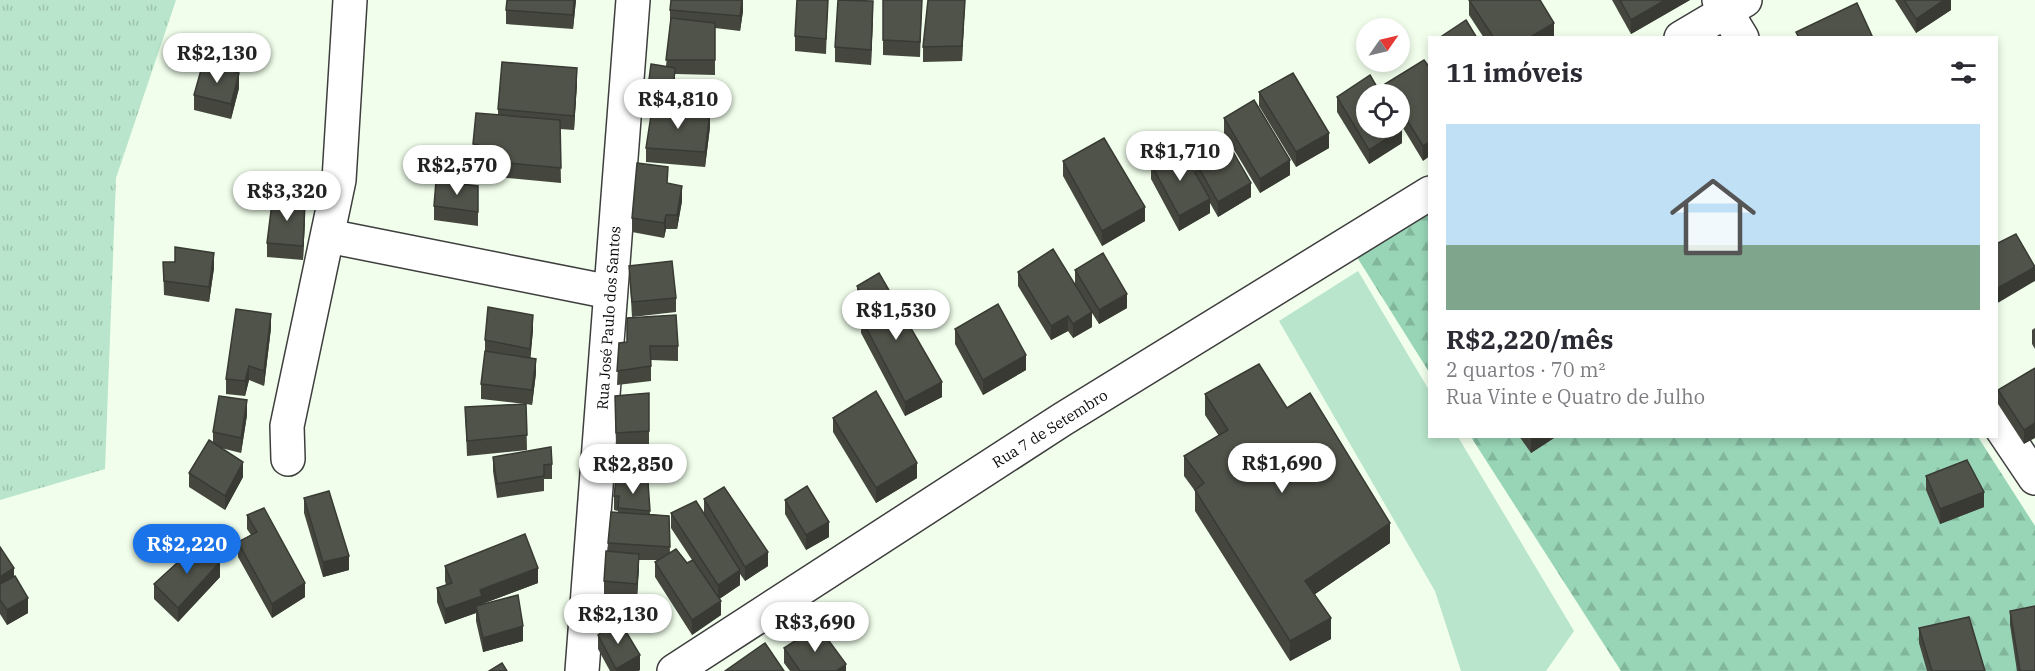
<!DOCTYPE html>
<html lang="pt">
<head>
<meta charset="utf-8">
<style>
  body { margin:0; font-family:"IBM Plex Serif",serif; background:#f2f2f3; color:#2b2b33; height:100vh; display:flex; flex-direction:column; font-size:22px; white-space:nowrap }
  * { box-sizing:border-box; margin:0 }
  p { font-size:20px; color:#7c7c81 }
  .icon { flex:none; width:33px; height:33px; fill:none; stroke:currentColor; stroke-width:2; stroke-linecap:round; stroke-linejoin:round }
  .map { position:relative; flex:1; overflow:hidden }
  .side { position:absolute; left:1428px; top:36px; width:570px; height:402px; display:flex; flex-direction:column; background:#fff; border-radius:0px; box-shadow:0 3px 9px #0003 }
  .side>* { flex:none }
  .needle { width:39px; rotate:56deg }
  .controls { position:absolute; left:1356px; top:18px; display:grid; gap:12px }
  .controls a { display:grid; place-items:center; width:54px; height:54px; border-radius:50%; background:#fff; box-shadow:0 3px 9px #0003; font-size:30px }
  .price { position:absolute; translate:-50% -51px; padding:0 14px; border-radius:21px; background:#fff; color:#222; font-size:20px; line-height:39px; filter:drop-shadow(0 2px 3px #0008) }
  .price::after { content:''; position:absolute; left:50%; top:36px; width:18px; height:14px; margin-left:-9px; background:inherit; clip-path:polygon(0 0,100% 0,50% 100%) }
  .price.selected { background:#1a73e8; color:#fff }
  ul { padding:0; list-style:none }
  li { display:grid; align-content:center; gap:12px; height:318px; padding:0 18px }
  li+li { border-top:2px solid #e1e1e2 }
  li span { display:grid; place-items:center; height:186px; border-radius:0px; color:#555 }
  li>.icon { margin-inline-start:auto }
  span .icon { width:108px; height:108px; fill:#fffc; stroke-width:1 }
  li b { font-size:26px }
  h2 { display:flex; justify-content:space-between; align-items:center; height:72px; padding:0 18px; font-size:26px }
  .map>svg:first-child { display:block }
  .grass { fill:url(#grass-tufts) }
  .forest { fill:url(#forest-firs) }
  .garden { fill:#b8e5cb }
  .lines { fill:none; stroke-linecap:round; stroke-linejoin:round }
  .minor-casing { stroke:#3e3e3e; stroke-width:36 }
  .minor { stroke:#fff; stroke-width:33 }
  .wall { fill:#45473f }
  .shaded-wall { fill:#383a33 }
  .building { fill:#505349; stroke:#383a33; stroke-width:1.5 }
  .labels { text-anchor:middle; stroke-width:6; stroke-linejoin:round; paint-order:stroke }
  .street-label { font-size:15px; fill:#0b0b0b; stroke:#fff }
</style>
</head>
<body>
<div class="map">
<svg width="2035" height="671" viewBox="0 0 2035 671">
  <defs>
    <pattern id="grass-tufts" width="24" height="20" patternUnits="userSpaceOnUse" patternTransform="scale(1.5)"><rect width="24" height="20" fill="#b8e5cb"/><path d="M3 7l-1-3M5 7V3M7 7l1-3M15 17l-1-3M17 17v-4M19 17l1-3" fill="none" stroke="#9dc3ad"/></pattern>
    <pattern id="forest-firs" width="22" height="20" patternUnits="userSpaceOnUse" patternTransform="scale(1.5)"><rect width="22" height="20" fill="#98d5b6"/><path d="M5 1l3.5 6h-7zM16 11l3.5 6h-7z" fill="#82b69b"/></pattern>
  </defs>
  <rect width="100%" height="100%" fill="#f0feeb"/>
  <polygon class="grass" points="0,0 176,0 116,178 105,469 0,500"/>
  <g class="forest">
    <polygon points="1429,209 1429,372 1355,254"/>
    <polygon points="1471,437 1978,437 2035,526 2035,671 1621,671"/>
  </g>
  <polygon class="garden" points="1358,271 1429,390 1430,436 1458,437 1574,631 1546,671 1461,671 1435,591 1279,321"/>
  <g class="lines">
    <g class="minor-casing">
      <g id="minor">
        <polyline points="1719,0 1742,38"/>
        <polyline points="1681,38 1745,0"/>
        <polyline points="328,236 610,292"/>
        <polyline points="1996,420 2035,478"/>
        <polyline points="288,459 287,426 339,180 350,0"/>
        <polyline points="582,671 633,0"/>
        <polyline points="674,671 1063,419 1430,193"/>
      </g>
    </g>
    <use href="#minor" class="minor"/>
  </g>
  <g class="wall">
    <polygon points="576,0 573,29 506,24 506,10"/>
    <polygon points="743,0 743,11 740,31 715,28 715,75 675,74 675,80 694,95 694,111 710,127 705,167 646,162 646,148 651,118 646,118 646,103 666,66 670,24 670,10"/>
    <polygon points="828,0 826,54 795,51 795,36"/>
    <polygon points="883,0 922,0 920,57 883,55"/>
    <polygon points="965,0 962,61 923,62 923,47"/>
    <polygon points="1469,0 1554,38 1484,38 1469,15"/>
    <polygon points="1612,0 1690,0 1631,34"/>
    <polygon points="1895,0 1951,0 1951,10 1916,33"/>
    <polygon points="873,15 871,65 835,62 835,47"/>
    <polygon points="1424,60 1423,161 1400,123 1400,94 1385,94 1385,84"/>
    <polygon points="577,83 574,130 560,129 561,183 477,175 478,160 473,158 473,144 498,115 498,109"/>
    <polygon points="239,88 231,119 194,110 194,95"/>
    <polygon points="1259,92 1329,148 1296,167 1259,106"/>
    <polygon points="1337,97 1402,143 1369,164 1337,112"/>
    <polygon points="1224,118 1290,175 1260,193 1224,133"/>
    <polygon points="1063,161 1145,221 1102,246 1063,176"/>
    <polygon points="1195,161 1251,197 1218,217 1210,203 1210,213 1179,231 1151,179 1151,164 1195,172"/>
    <polygon points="668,183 682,201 677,229 666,229 664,238 632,232 632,218"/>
    <polygon points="478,186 478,226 434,220 434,206"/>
    <polygon points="305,218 303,260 267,257 267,243"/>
    <polygon points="163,262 175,262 214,268 209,302 164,295"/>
    <polygon points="629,266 676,298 676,312 632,317"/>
    <polygon points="1075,270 1127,308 1099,324 1092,313 1092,327 1073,338 1068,331 1051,340 1018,286 1018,272 1075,284"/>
    <polygon points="857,286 942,397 905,416 861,333 861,318 865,316 857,301"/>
    <polygon points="271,328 264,386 249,380 245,396 226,394 226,379"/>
    <polygon points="2035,328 2035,349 2032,344 2032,330"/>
    <polygon points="955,329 1026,370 983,395 955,344"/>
    <polygon points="533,330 530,358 536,373 532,405 526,404 527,450 467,456 465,407 525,404 481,399 481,384 485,355 485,340"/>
    <polygon points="619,343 678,346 678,361 651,360 651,381 617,385"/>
    <polygon points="2035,368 2024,444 1998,404 1998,390"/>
    <polygon points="649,393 649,445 616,448 615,396"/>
    <polygon points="1205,394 1287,408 1390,543 1315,594 1331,639 1290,661 1195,511 1195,491 1184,476 1184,456 1219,436 1205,415"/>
    <polygon points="247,415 241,453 221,448 243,477 225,510 189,487 189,473 213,443 213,432"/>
    <polygon points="833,418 917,478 876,503 833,432"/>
    <polygon points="1519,436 1557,436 1531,453"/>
    <polygon points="493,457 552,464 552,479 544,479 544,491 497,498 493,471"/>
    <polygon points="1926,476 1984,507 1940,524 1926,490"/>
    <polygon points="648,482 650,514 669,516 670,553 687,563 692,560 671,528 671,513 704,513 704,499 768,566 745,581 740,574 740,585 719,599 721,615 692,635 655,577 655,562 658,560 639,560 637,599 604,595 604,581 608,543 618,512 618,511 614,510 614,496"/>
    <polygon points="304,498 349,570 323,577 304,513"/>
    <polygon points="785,500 829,537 806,550 785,514"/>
    <polygon points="247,515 305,597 272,618 238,557 238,542 251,535 247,529"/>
    <polygon points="0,547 14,576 28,613 7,625 0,614"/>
    <polygon points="445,566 538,583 482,604 523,641 483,652 476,621 476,613 445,624 437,602 437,588 446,585 445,581"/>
    <polygon points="220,577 178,622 154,599 154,584"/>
    <polygon points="2010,611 2035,671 2017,671 2010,625"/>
    <polygon points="1919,628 1985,671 1927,671 1919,643"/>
    <polygon points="598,635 640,670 638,671 610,671 598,649"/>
    <polygon points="784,648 846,671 790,671 784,663"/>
  </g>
  <g class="shaded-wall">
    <polygon points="574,0 576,0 573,29 573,15"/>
    <polygon points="742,0 743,11 740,31 740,16"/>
    <polygon points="965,0 962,61 962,46"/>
    <polygon points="1665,0 1690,0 1631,34 1631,20"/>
    <polygon points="1944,0 1951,0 1951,10 1916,33 1916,19"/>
    <polygon points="873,1 873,15 871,65 871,50"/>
    <polygon points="1554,23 1554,38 1529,38"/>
    <polygon points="577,68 577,83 574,130 574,116"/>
    <polygon points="239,73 239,88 231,119 231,104"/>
    <polygon points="710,112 710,127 705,167 705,152"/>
    <polygon points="1402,129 1402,143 1369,164 1369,150"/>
    <polygon points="1329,133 1329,148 1296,167 1296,152"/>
    <polygon points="1430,142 1430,156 1423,161 1423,146"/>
    <polygon points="1290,160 1290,175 1260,193 1260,179"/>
    <polygon points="1251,183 1251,197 1218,217 1218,202"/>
    <polygon points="682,186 682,201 677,229 677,215"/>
    <polygon points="1210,199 1210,213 1179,231 1179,216"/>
    <polygon points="305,203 305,218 303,260 303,246"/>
    <polygon points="1145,207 1145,221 1102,246 1102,231"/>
    <polygon points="666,215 666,229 664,238 664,223"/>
    <polygon points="214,253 214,268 209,302 209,287"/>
    <polygon points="2035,267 2035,281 1996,304 1996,289"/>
    <polygon points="1127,294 1127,308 1099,324 1099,310"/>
    <polygon points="1092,312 1092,327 1073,338 1073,324"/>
    <polygon points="271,314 271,328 264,386 264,371"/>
    <polygon points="533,315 533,330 530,364 530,349"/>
    <polygon points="1068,316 1068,331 1051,340 1051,326"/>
    <polygon points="1026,355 1026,370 983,395 983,380"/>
    <polygon points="536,359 536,373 532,405 532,390"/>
    <polygon points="249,366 249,380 245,396 245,381"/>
    <polygon points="942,382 942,397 905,416 905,402"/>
    <polygon points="247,400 247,415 241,453 241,438"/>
    <polygon points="2035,423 2035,438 2024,444 2024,430"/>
    <polygon points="1534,436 1557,436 1531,453 1531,439"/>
    <polygon points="243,462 243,477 225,510 225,496"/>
    <polygon points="917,463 917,478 876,503 876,488"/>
    <polygon points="1984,492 1984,507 1940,524 1940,509"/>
    <polygon points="829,522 829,537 806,550 806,535"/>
    <polygon points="1390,523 1390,543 1305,601 1305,581"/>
    <polygon points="768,552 768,566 745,581 745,567"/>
    <polygon points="639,554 639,569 637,599 637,584"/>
    <polygon points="349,556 349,570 323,577 323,562"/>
    <polygon points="220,562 220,577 178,622 178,608"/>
    <polygon points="14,568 14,582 0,592 0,577"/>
    <polygon points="538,568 538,583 482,604 482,611 476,606 476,613 445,624 445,609 480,590"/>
    <polygon points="740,570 740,585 718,600 718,585"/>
    <polygon points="305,583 305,597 272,618 272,604"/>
    <polygon points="28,598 28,613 7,625 7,610"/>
    <polygon points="721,601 721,615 692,635 692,620"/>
    <polygon points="1331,618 1331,639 1290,661 1290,641"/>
    <polygon points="523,626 523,641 483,652 483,638"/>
    <polygon points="640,655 640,670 638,671 616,671 616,669"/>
    <polygon points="846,664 846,671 836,671"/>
  </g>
  <g class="building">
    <polygon points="507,0 574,0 573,15 506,10"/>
    <polygon points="671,0 742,0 740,16 670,10"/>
    <polygon points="797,0 828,0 826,39 795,36"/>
    <polygon points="838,0 873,1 871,50 835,47"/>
    <polygon points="883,0 922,0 920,42 883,40"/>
    <polygon points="928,0 965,0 962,46 923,47"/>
    <polygon points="1469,0 1540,0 1554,23 1529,38 1494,38"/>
    <polygon points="1620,0 1665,0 1631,20"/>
    <polygon points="1904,0 1944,0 1916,19"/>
    <polygon points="1857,3 1873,38 1799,38 1796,32"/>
    <polygon points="671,18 715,23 715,60 666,60"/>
    <polygon points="1466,20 1477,38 1439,38"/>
    <polygon points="1424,60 1430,68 1430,142 1423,146 1400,109 1400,94 1391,94 1385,84"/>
    <polygon points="502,62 577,68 574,116 498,109"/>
    <polygon points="203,63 239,73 231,104 194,95"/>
    <polygon points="651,64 675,68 674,80 694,80 693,107 646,103"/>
    <polygon points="1293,73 1329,133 1296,152 1259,92"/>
    <polygon points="1370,75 1381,94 1366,94 1366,128 1400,128 1400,125 1402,129 1369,150 1337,97"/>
    <polygon points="1254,100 1290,160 1260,179 1224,118"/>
    <polygon points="652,109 710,112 705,152 646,148"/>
    <polygon points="476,113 560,120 561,168 477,160 482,146 473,144"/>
    <polygon points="1104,138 1145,207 1102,231 1063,161"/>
    <polygon points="1228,143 1251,183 1218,202 1195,161"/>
    <polygon points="1181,148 1210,199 1179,216 1151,164"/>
    <polygon points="637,163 668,167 667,183 682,186 677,215 666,215 664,223 632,218"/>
    <polygon points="436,181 478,186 478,212 434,206"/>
    <polygon points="273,195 305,203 303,246 267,243"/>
    <polygon points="2016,234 2035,267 1996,289 1996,244"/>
    <polygon points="175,247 214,253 209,287 164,281 163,262 175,262"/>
    <polygon points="1053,249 1092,312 1073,324 1068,316 1051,326 1018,272"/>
    <polygon points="1103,253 1127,294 1099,310 1075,270"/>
    <polygon points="672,261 676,298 632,302 629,266"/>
    <polygon points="879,273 942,382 905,402 861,318 870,311 857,286"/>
    <polygon points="998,304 1026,355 983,380 955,329"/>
    <polygon points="488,307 533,315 530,349 485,340"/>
    <polygon points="236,309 271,314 264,371 249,366 245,381 226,379"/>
    <polygon points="676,315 678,346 650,346 651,366 617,371 619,343 627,342 627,318"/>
    <polygon points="485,351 536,359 532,390 481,384"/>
    <polygon points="1259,364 1287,408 1310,393 1390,523 1305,581 1331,618 1290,641 1195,490 1204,483 1184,456 1228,430 1205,394"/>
    <polygon points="2035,368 2035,423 2024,430 1998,390"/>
    <polygon points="876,391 917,463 876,488 833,418"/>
    <polygon points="649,393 649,431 616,433 615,396"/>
    <polygon points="219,396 247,400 241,438 213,432"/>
    <polygon points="526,404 527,435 467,441 465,407"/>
    <polygon points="209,440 243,462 225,496 189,473"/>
    <polygon points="551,447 552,464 544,465 544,476 497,484 493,457"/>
    <polygon points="1967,460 1984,492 1940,509 1926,476"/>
    <polygon points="616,479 648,482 650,511 618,508 619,496 614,496"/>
    <polygon points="807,486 829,522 806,535 785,500"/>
    <polygon points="724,487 768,552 745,567 704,499"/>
    <polygon points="329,491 349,556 323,562 304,498"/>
    <polygon points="696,501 740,570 718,585 671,513"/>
    <polygon points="264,508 305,583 272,604 238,542 257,532 247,515"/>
    <polygon points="611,512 669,516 670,547 608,543"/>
    <polygon points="525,534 538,568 480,590 482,596 445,609 437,588 452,583 445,566"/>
    <polygon points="200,542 220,562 178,608 154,584"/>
    <polygon points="0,547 14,568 0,577"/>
    <polygon points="676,549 687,563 693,560 721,601 692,620 655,562"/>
    <polygon points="606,551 639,554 637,584 604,581"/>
    <polygon points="15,576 28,598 7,610 0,600 0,584"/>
    <polygon points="518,595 523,626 483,638 476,606"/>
    <polygon points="2035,606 2035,671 2020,671 2010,611"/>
    <polygon points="1969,617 1985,671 1932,671 1919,628"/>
    <polygon points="619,620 640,655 616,669 598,635"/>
    <polygon points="818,626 846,664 836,671 800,671 784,648"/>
    <polygon points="765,643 784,671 725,671"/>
    <polygon points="502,663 507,671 489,671"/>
  </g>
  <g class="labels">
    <g class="street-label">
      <text transform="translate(609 318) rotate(-86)" y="5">Rua José Paulo dos Santos</text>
      <text transform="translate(1050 429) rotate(-32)" y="5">Rua 7 de Setembro</text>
    </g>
  </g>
</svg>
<div class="controls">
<a><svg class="needle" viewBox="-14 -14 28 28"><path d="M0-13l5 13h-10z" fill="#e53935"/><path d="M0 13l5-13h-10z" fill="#7c7c81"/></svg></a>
<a><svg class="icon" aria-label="locate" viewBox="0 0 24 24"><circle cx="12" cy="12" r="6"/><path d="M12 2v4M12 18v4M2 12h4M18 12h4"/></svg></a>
</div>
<b class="price" style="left:217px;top:84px">R$2,130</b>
<b class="price" style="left:678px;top:130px">R$4,810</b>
<b class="price" style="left:1180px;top:182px">R$1,710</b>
<b class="price" style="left:457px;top:196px">R$2,570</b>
<b class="price" style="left:287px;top:222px">R$3,320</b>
<b class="price" style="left:896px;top:341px">R$1,530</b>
<b class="price" style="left:1282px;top:494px">R$1,690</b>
<b class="price" style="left:633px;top:495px">R$2,850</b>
<b class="price selected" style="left:187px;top:575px">R$2,220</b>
<b class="price" style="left:618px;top:645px">R$2,130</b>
<b class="price" style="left:815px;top:653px">R$3,690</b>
<section class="side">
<h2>11 imóveis<svg class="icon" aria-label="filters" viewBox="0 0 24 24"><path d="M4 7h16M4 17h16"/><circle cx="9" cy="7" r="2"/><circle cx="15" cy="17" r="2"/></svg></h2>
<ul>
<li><span style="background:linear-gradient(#bfe0f5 65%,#7fa58c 0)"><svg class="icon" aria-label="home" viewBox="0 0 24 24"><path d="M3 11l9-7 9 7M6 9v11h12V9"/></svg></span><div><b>R$2,220/mês</b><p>2 quartos · 70 m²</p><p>Rua Vinte e Quatro de Julho</p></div></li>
</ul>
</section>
</div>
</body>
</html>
